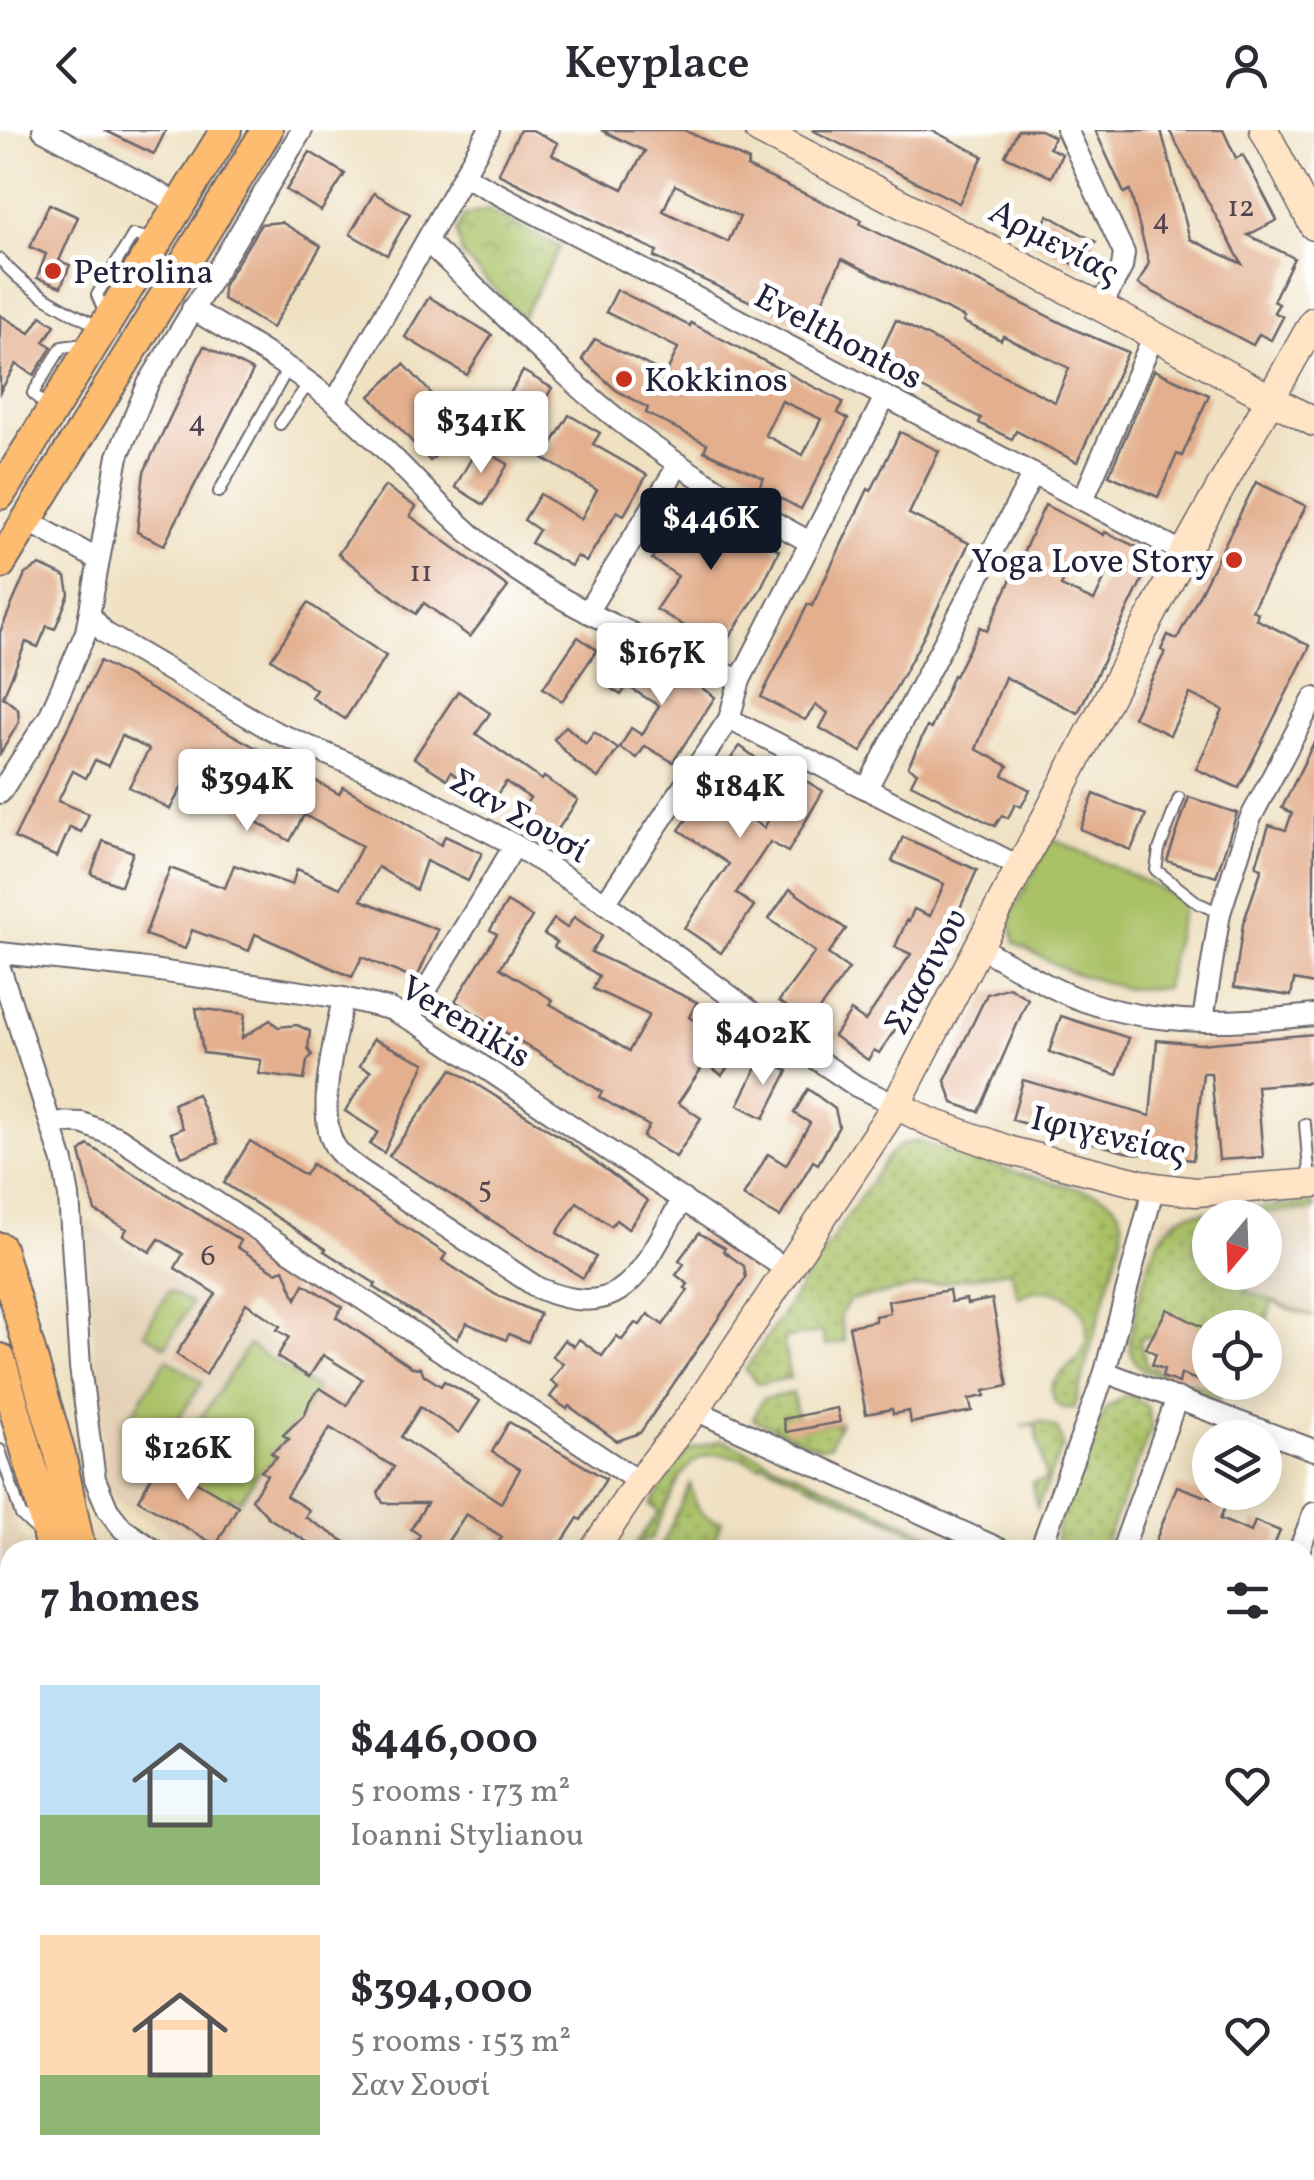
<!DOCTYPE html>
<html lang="en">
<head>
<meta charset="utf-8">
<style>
  body { margin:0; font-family:Vollkorn,serif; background:#f7f7f7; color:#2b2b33; height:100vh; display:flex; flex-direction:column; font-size:38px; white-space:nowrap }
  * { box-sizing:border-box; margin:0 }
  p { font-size:32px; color:#7c7c81 }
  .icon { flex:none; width:55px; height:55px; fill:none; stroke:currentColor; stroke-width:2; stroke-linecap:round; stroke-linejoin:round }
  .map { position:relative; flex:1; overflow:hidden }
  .sheet { position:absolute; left:0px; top:1410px; width:1315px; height:640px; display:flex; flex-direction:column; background:#fff; border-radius:30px 30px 0 0; box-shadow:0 5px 25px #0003 }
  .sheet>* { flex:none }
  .needle { width:65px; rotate:199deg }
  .tools { position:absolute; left:1192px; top:1070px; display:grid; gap:20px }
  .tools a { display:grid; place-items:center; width:90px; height:90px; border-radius:50%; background:#fff; box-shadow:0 5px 25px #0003; font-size:50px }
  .price { position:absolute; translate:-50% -85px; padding:0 22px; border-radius:10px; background:#fff; color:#222; font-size:32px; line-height:65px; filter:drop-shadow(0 2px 5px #0008) }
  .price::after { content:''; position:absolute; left:50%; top:60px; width:30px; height:22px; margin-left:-15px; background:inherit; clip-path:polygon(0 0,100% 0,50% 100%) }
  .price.current { background:#111827; color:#fff }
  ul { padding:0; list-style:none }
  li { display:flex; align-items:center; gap:30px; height:250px; padding:0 40px }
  li span { display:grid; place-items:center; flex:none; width:280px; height:200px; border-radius:0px; color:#555 }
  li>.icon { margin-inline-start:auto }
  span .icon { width:120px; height:120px; fill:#fffc; stroke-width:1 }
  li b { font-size:42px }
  h2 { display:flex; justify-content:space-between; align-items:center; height:120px; padding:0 40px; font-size:42px }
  header { display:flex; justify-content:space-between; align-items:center; height:130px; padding:0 40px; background:#fff; font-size:45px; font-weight:600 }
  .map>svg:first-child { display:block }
  .built { fill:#e4d1b5; fill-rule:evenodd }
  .grass { fill:#aac166; stroke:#667250; stroke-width:2.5 }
  .park { fill:url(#park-crowns); stroke:#667250; stroke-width:2.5 }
  .garden { fill:url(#garden-dots); stroke:#667250; stroke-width:2.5 }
  .building { fill:#e3af8e; fill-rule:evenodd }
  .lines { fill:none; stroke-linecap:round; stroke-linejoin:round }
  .lane-casing { stroke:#6a656a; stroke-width:14 }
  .street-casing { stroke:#6a656a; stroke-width:24 }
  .secondary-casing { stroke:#6a656a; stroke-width:31 }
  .primary-casing { stroke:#6a656a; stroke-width:34 }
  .lane { stroke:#fff; stroke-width:10 }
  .street { stroke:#fff; stroke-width:20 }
  .secondary { stroke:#ffe4c6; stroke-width:28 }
  .primary { stroke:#febc70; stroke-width:30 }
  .poi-dot { fill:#c8321e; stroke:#fff; stroke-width:4 }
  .labels { text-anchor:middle; stroke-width:10; stroke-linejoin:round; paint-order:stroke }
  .number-label { font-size:30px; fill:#524550 }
  .street-label { font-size:35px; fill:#22223b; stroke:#fff }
  .poi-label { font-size:35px; fill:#22223b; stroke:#fff; text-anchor:start }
</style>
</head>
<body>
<header><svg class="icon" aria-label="back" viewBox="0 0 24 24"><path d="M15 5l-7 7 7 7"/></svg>Keyplace<svg class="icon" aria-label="person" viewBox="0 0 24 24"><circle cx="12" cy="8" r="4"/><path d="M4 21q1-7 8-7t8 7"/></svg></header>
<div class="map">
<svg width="1314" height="2050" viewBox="0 0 1314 2050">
  <defs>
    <pattern id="park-crowns" width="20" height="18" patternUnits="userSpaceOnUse" patternTransform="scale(2.5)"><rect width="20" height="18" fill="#aac166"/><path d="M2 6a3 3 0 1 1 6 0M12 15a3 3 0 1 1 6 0" fill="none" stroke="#8a9c55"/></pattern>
    <pattern id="garden-dots" width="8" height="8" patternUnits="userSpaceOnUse" patternTransform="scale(2.5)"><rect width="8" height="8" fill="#aac166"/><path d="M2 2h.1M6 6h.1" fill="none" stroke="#8a9c55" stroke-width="1.8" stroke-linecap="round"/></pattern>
  </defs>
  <rect width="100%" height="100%" fill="#fff"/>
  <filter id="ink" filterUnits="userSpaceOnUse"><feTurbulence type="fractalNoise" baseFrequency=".01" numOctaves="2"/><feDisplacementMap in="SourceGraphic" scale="20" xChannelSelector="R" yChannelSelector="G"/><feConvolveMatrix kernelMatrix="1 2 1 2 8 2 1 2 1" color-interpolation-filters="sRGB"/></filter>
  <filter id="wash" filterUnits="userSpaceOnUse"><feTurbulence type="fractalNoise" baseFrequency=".0048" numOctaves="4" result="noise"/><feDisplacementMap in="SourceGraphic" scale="40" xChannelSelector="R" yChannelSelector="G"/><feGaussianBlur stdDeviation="2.25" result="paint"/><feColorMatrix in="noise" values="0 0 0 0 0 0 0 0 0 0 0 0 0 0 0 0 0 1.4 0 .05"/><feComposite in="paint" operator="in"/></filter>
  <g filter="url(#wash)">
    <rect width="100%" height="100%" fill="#efe1c2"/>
    <g class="built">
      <path d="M1314,1073V1187L1272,1172L1148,1144L1164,1085ZM1210,1088H1265V1142H1210Z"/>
      <polygon points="84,1089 509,1365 476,1420 196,1420 114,1371 105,1354"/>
      <polygon points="0,1355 14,1392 31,1420 10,1420 10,1951 0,1949"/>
    </g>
    <g class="grass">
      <polygon points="1052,708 1184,770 1165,858 1127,859 1070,842 1015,813 1010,787"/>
      <polygon points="169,1161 191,1173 166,1216 144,1203"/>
      <polygon points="249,1215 319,1261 308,1273 306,1291 300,1289 284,1304 289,1309 272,1322 277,1327 258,1343 240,1371 231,1365 227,1372 166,1334 169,1329 173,1330"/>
      <polygon points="167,1229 202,1252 159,1318 124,1296"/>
    </g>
    <polygon class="park" points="487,80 560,117 522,188 462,125 457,101 464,86"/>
    <g class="garden">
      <path d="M916,1011L989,1035L1098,1064C1117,1071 1125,1085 1122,1106L1074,1278H1063L1055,1273L1051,1258C1059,1237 1085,1234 1087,1207C1090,1168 1050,1150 1019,1167L1010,1140L850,1170L840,1185L845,1212L825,1215L822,1202L783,1209L790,1248L759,1254L745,1240L888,1026L900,1015Z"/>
      <path d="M1314,1073V1080L1249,1084V1087L1210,1088V1105L1196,1106L1193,1121L1210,1128V1142L1250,1143L1245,1160L1314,1187L1272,1172L1265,1198L1241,1197V1192L1233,1191L1232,1197L1218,1194L1217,1197L1210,1198V1201L1139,1208L1147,1236L1163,1242L1162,1247L1178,1253L1180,1248L1211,1259L1212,1263L1220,1266V1271L1144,1241C1133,1231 1128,1222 1130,1207C1140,1170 1148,1095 1190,1083Z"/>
      <polygon points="793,1263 799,1299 840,1292 830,1315 819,1318 753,1289 762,1269"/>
      <polygon points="1124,1266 1133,1267 1147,1276 1152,1297 1102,1420 1057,1420 1056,1399 1106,1278"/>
      <polygon points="1041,1292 1058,1299 1063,1315 1037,1378 1032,1353 1046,1350 1035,1295 1021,1296"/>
      <path d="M723,1310L965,1420H954L763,1333L760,1336C683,1301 680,1352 651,1409L636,1414L659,1381L650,1375L687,1320Z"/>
      <path d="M690,1354C695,1372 697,1389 722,1391L709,1420H657L663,1413Z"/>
    </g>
    <g id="blocks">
      <g class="building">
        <polygon points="104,0 166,0 154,24"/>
        <path d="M520,0H532L558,13L552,25L623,59L645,21L601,0H684L749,31L747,37L862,90L860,94L1078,201L1128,222L1077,332L1016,301L1012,309L979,293L981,288L875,234L896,190L1055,272L1069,238L1003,206L1001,210L963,192L965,188L842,129L809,199L654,127L657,121L498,44ZM675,55L740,87L728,112L663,81Z"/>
        <polygon points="812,0 931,0 983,26 959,73"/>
        <polygon points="1018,0 1040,0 1054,7 1049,18 1062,24 1051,47 1005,26"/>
        <polygon points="1095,0 1161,0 1190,109 1242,134 1169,0 1223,0 1236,28 1243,25 1277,90 1248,105 1294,128 1273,171 1279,174 1274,182 1283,187 1271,210 1259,204 1253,215 1138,154 1149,133 1130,60 1124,63"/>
        <polygon points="310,22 345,44 321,81 286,60"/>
        <polygon points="374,63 410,84 387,125 350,104"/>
        <polygon points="49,74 78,87 59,131 70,135 61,157 37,148 46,124 30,117"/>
        <polygon points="1048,85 1096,112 1081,138 1033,112"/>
        <polygon points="281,92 321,116 272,198 223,169 223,156 261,94"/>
        <path d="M617,160L690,196L691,193L843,272L838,283L848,289L801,379L759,357L764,348L704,321L707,314L646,283L648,278L616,260L582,229L595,209L666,244L678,218L606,182ZM782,271L821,289L803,325L765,305Z"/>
        <polygon points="429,167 492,205 467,245 405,207"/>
        <polygon points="0,185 30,203 41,186 55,195 44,212 52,217 34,245 16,234 0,262"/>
        <polygon points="204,216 253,241 164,415 137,402 144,342"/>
        <polygon points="404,234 464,299 430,331 370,266"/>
        <polygon points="1154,240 1209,265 1182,326 1177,324 1158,367 1109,345"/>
        <polygon points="523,241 552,258 526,303 497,286"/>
        <polygon points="569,285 600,303 593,314 647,345 624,385 617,381 586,432 577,426 571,436 531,413 539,400 524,390 540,364 581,389 597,360 543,328"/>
        <polygon points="900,302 939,321 909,384 969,413 922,510 861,622 820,598 828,583 816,575 805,590 761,567 808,474 812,476 868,359 871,361"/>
        <polygon points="478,317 508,334 484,375 455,357"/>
        <polygon points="1256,352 1306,376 1252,480 1258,483 1256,489 1310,516 1239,658 1196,639 1223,580 1190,564 1170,605 1133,587 1165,522 1161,520 1168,505 1177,509"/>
        <polygon points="385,356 416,377 410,386 508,457 470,507 424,473 416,484 338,424"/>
        <polygon points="683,372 779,420 760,460 722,518 656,479 678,446 652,429"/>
        <path d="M1045,375L1104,405L1105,402L1154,425L1078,583L1005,547L976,619L1008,636L1003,645L1030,660L1021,677L1015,674L1008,688L1002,685L995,696L911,654L917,642L908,637L927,597L931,599L953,545L955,546L980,497L987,501ZM1076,426L1108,441L1094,471L1061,456Z"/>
        <polygon points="40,435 66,447 69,464 55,499 47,496 38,517 26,512 3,567 18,579 19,592 0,624 0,502 25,444"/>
        <polygon points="308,473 386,526 345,589 311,567 316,560 271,529"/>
        <polygon points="578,507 597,520 562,571 543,558"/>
        <polygon points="628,522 674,552 680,543 715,567 673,632 645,616 637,628 620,618 631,598 642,605 659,576 627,556 621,565 607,556"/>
        <polygon points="100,531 339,664 343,657 376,675 441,715 445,706 482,723 468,751 426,731 416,760 378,737 361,770 438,800 416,850 362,827 352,847 255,804 249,821 192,800 185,819 145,805 170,738 225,758 234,735 292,755 297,739 340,758 362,716 304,685 290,711 185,651 170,679 129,657 149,619 122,606 108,636 95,630 86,648 73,641 58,671 89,684 81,702 70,697 57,727 14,708"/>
        <polygon points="458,561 490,583 476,604 542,650 544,647 578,670 554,705 520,682 530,668 506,652 492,671 451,642 447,649 414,628"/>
        <polygon points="566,596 586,614 594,602 618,619 598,648 574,631 554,609"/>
        <polygon points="1314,612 1314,854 1294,850 1291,866 1234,857 1243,794 1262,738 1256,736 1269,695 1286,700 1292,683 1282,678"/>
        <polygon points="740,616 769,638 737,679 764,698 794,644 823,661 788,722 770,712 736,763 754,776 721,823 684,798 729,734 679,700"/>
        <polygon points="1094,664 1146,685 1131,720 1080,699"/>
        <polygon points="1189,667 1237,683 1216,747 1167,731"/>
        <polygon points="903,707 977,740 927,853 879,923 874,920 868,930 834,906 851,881 865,891 911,824 895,817 907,790 909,791 914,779 930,786 944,754 892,731"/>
        <polygon points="103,711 133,722 121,756 91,744"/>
        <polygon points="790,759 846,799 828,824 849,839 809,893 779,871 815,822 769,789"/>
        <polygon points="507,772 532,787 500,838 553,870 550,874 629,921 649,885 593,859 599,846 554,817 557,812 544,804 554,789 567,798 574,787 602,806 591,822 697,872 689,887 739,921 722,945 705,933 678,973 701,988 676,1027 643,1007 649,996 599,967 602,962 455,871 497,804 490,800"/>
        <polygon points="1009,857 1028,869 979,982 953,973 945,951 987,864"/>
        <polygon points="196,878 245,884 242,908 270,890 278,897 297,895 310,901 308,919 312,925 307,931 304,950 259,944 261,930 203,923"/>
        <polygon points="1061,886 1129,908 1117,945 1049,922"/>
        <polygon points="1314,904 1314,952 1257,956 1263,1027 1219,1030 1211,943 1203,943 1193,1030 1125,1022 1012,990 1023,950 1150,986 1157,910 1200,914"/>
        <polygon points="373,909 425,933 384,1023 370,1014 378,1002 345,981 371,941 360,936"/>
        <polygon points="762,927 788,941 764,988 738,975"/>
        <polygon points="452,939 567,1011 648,1071 628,1099 616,1090 611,1096 577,1072 557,1103 596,1127 583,1148 389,1026"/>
        <polygon points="808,959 835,979 839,996 818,1034 813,1031 780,1087 743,1066 768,1024 786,1035 810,993 794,983"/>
        <polygon points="197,964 218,1013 182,1027 171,1003 183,998 173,974"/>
        <polygon points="250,1011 305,1045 312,1034 446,1124 442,1130 496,1165 540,1184 528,1212 509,1204 506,1210 467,1193 457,1209 374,1157 376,1154 324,1121 326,1119 224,1053"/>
        <polygon points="88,1015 241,1111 237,1117 276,1142 284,1139 296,1169 304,1154 342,1177 336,1187 412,1237 421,1238 424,1245 441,1256 444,1251 480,1271 459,1303 420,1277 401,1307 501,1373 520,1339 492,1322 509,1292 606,1349 581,1390 578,1388 557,1420 494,1420 502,1407 466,1384 442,1420 411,1420 420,1405 411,1399 427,1373 383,1373 378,1363 394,1337 330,1298 286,1366 309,1380 305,1387 358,1420 320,1420 269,1388 252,1369 267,1345 261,1341 277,1327 271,1323 289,1309 283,1305 305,1284 310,1270 320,1258 347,1275 362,1249 323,1225 309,1247 277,1227 289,1207 277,1200 280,1196 246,1173 206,1245 176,1224 216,1164 175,1138 183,1124 159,1109 150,1122 123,1105 127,1099 95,1081 80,1022"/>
        <polygon points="699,1103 725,1118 723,1121 744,1136 746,1148 640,1303 617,1311 569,1276 567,1279 550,1267 558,1256 551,1251 563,1234 552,1226 564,1210 574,1216 579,1209 602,1226 617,1206 622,1210 635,1193 640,1195 648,1184 663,1195 688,1160 685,1158 688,1154 676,1145 684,1134 679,1130"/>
        <polygon points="949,1160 951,1172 966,1169 967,1174 992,1169 1008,1256 984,1261 985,1266 969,1269 972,1281 947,1286 911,1293 909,1281 893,1284 892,1279 866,1284 849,1196 875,1191 875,1186 890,1183 888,1171"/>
        <polygon points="1167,1179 1210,1201 1210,1255 1181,1244 1179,1253 1162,1247 1164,1239 1152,1235 1156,1224 1146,1218"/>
        <polygon points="837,1278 840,1292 786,1302 783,1289"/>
        <polygon points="161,1331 238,1376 216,1415 138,1370"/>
        <polygon points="1177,1356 1226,1374 1220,1389 1251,1402 1255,1391 1280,1401 1272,1420 1152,1420"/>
      </g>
    </g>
  </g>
  <g filter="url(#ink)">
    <use href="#blocks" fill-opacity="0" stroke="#6a656a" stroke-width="2.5"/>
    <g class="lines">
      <g class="lane-casing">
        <g id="lane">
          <path d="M0,129C26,161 65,179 101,198"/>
          <polyline points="106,186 97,165 133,105 153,109"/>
          <polyline points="48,279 33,263 62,217 84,214"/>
          <polyline points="280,294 309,253"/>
          <polyline points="219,362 288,238"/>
          <polyline points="1179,668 1159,720 1156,740 1198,773 1220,783"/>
          <polyline points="1305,994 1310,1052"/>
          <polyline points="0,1320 21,1385 39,1402"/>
        </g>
      </g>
      <g class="street-casing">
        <g id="street">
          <polyline points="43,0 181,75"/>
          <polyline points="1067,0 1124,123 1122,137 1101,177"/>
          <polyline points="464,46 1184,423"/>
          <path d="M427,112C496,175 560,246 635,303C690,345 749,379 810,412"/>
          <path d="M192,179C244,210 298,240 343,280C401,330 447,390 509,435C579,485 661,516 740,550"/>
          <polyline points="335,272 489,0"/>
          <polyline points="1083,370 1154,205"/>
          <polyline points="26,390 97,429"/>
          <polyline points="587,482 679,334"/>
          <polyline points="91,486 105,503 273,601 397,654 515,715 605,773 800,918 856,956 896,975"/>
          <polyline points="729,589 1022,738"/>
          <polyline points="867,658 1033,344"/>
          <polyline points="0,663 49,587 86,502 118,326 148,254 302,0"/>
          <polyline points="605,773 729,589 740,550 885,267"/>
          <path d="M981,818C1014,836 1048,858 1084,871C1158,897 1237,893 1314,885"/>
          <polyline points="0,823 139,838 343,868 390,879 422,896 789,1141"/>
          <polyline points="0,838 63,1032 69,1066 80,1237 95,1349 108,1380 123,1399 154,1420"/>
          <path d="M343,868C336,905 314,985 336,1018C342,1027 351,1033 359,1039L538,1158C628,1197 643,1134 683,1069"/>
          <polyline points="409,888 515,715"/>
          <polyline points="1203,890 1220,783 1250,689 1314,568"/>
          <polyline points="51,992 82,993 119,1008 639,1352"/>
          <polyline points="1105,1242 1314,1320"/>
          <polyline points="695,1280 1002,1420"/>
          <polyline points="1040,1420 1105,1242 1154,1057"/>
          <polyline points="1122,1420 1177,1268"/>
          <polyline points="1299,1420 1314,1383"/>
          <polyline points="1305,1729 1314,1732"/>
          <polyline points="617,2040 621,2050"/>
          <polyline points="786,2040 788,2050"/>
          <polyline points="876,2040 878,2050"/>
          <polyline points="1183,2040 1211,2050"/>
        </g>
      </g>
      <g class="secondary-casing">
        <g id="secondary">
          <polyline points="759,0 1101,177 1314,292"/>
          <polyline points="1264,0 1314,96"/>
          <polyline points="896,975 930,992 1011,1021 1154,1057 1196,1062 1314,1053"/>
          <polyline points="594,1420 639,1352 695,1280 896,975 1184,423 1314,191"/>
          <polyline points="1305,1916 1314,1920"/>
          <polyline points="1024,2040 1027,2050"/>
        </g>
      </g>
      <g class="primary-casing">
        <g id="primary">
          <polyline points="0,364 226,0"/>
          <polyline points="0,434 267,0"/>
          <polyline points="0,1118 60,1324 80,1420"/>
          <polyline points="0,1229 38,1360 51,1420"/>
          <polyline points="87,2050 87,2040"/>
        </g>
      </g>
      <use href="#lane" class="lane"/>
      <use href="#street" class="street"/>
      <use href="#secondary" class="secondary"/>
      <use href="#primary" class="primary"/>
    </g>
  </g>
  <g class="poi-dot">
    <circle cx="53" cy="141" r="10"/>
    <circle cx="624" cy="249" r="10"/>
    <circle cx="1234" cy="430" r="10"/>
  </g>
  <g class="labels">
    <g class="number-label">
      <text x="1241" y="86">12</text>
      <text x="1161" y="99">4</text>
      <text x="197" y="301">4</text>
      <text x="421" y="451">11</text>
      <text x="485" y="1067">5</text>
      <text x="208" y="1135">6</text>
    </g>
    <g class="street-label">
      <text transform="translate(1055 111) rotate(28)" y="12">Αρμενίας</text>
      <text transform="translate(839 206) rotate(28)" y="12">Evelthontos</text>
      <text transform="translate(520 685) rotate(30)" y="12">Σαν Σουσί</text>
      <text transform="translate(925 841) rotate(-62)" y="12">Στασινου</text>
      <text transform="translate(466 891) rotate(31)" y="12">Verenikis</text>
      <text transform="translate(1109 1004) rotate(13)" y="12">Ιφιγενείας</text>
    </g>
    <g class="poi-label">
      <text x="73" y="153">Petrolina</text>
      <text x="644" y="261">Kokkinos</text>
      <text x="1214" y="442" text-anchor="end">Yoga Love Story</text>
    </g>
  </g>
</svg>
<div class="tools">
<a><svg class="needle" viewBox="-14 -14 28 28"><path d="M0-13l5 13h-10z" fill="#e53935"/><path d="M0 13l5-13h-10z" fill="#7c7c81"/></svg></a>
<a><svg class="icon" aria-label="locate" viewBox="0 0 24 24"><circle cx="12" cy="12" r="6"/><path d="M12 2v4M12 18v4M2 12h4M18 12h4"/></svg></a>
<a><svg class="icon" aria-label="layers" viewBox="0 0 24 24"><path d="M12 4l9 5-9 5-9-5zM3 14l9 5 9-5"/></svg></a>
</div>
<b class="price" style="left:481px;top:346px">$341K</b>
<b class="price current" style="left:711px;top:443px">$446K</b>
<b class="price" style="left:662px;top:578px">$167K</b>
<b class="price" style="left:247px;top:704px">$394K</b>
<b class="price" style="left:740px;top:711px">$184K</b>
<b class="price" style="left:763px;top:958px">$402K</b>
<b class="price" style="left:188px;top:1373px">$126K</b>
<section class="sheet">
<h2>7 homes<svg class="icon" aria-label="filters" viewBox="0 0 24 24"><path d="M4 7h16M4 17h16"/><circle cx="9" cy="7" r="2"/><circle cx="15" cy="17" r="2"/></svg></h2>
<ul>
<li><span style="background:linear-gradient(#bfe0f5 65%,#8fb573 0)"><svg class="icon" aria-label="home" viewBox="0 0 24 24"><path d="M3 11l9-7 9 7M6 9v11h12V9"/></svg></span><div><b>$446,000</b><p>5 rooms · 173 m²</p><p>Ioanni Stylianou</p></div><svg class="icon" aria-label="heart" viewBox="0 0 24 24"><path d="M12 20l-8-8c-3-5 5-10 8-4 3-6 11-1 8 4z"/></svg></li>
<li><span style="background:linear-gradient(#ffd9b3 70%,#8fb573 0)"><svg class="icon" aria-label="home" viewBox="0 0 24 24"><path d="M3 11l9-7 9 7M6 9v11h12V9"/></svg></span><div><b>$394,000</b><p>5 rooms · 153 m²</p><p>Σαν Σουσί</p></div><svg class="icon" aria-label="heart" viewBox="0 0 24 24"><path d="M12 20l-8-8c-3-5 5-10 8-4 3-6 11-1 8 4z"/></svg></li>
</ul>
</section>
</div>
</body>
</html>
